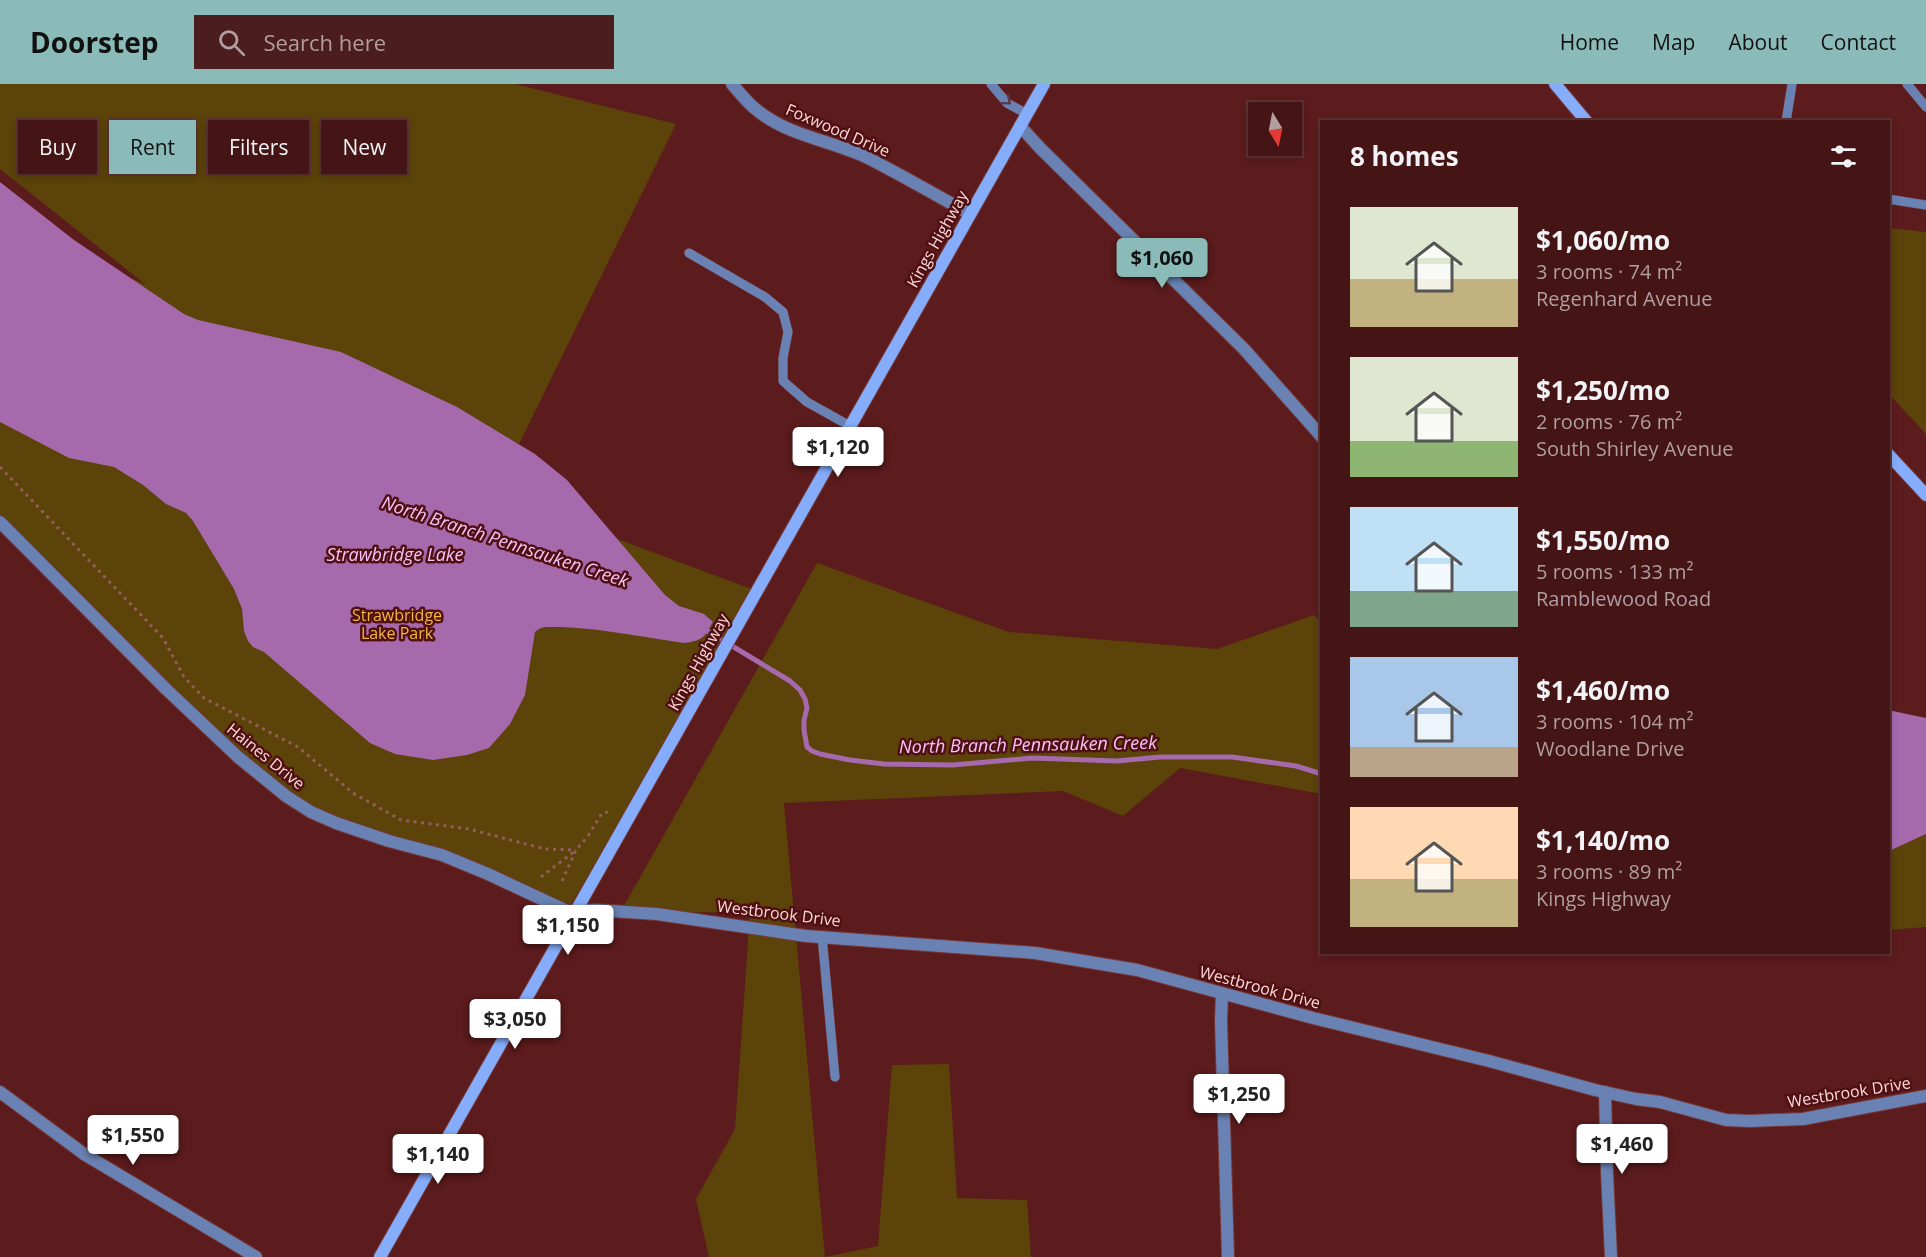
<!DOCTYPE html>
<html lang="en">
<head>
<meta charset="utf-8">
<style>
  body { margin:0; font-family:"Open Sans",sans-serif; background:#4c1d1e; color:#f1f3f6; height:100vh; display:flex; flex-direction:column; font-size:22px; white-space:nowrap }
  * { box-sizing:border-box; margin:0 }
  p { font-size:20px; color:#b09ea0 }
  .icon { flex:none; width:33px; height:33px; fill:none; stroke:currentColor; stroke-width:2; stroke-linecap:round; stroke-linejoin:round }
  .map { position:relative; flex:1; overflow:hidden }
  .sheet { position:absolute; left:1320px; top:36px; width:570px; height:834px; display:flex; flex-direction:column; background:#451415; border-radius:0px; box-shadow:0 3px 9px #0003,0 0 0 2px #5d3334 }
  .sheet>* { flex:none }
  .top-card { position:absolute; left:18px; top:36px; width:570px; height:54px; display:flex; gap:12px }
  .needle { width:39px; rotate:170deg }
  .tools { position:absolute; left:1248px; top:18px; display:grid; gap:12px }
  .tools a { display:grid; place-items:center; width:54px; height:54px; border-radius:0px; background:#451415; box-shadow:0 3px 9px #0003,0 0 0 2px #5d3334; font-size:30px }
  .price { position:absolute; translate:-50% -51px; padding:0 14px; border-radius:6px; background:#fff; color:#222; font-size:20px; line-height:39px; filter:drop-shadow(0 2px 3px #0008) }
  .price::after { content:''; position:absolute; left:50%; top:36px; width:18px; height:14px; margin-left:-9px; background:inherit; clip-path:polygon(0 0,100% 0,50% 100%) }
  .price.selected { background:#8bbbb9; color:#111 }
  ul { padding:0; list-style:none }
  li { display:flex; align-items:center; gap:18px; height:150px; padding:0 30px }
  li span { display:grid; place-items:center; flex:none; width:168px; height:120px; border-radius:0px; color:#555 }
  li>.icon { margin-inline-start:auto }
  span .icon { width:72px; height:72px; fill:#fffc; stroke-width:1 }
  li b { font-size:26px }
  h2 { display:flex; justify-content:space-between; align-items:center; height:72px; padding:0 30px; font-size:26px }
  .chip { padding:0 21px; border-radius:0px; background:#451415; box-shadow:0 3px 9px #0003,0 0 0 2px #5d3334; font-size:21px; line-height:54px }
  .chip.selected { background:#8bbbb9; color:#111 }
  header { display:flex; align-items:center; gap:36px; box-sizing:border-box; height:84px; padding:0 30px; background:#8bbbb9; color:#111 }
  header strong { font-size:28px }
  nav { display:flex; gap:33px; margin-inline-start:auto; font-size:21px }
  .search { width:420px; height:54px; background:#4c1d1e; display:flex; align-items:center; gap:15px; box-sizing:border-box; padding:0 21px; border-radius:0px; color:#b09ea0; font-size:22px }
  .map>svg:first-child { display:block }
  .green { fill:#5b4309 }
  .water { fill:#a569ac }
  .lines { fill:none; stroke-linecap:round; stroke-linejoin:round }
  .stream { stroke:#a569ac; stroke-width:5 }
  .lane-casing { stroke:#75393a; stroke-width:10 }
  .street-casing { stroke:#75393a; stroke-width:14 }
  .secondary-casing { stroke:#75393a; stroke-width:14 }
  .path { stroke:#945d5d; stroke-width:3; stroke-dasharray:3 4.5; stroke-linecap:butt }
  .lane { stroke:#6982b3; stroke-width:9 }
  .street { stroke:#6982b3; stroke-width:12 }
  .secondary { stroke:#86adfc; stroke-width:12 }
  .oneway { stroke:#59374a }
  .labels { text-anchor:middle; stroke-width:5; stroke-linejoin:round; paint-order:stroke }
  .street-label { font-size:16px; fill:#fbd9d6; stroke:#500f12 }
  .park-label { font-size:16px; fill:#f1b93c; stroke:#500f12 }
  .water-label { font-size:18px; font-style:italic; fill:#f4c3f9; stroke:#500f12 }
</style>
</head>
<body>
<header>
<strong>Doorstep</strong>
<div class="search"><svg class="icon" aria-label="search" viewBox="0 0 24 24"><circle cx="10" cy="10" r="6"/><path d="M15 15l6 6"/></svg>Search here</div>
<nav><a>Home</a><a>Map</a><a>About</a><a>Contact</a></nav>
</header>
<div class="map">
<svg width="1926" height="1173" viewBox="0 0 1926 1173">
  <rect width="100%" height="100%" fill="#5c1b1c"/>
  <g class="green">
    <polygon points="0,0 515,0 676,40 519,360 339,268 577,440 757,507 567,827 488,790 389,757 286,712 0,438 0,110 89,176 145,200 0,85"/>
    <polygon points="1889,144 1926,148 1926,350 1889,310"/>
    <polygon points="817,479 1009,548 1217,565 1314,531 1321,539 1321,710 1180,684 1123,732 1063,707 784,719 825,1173 709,1173 696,1115 735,1045 750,828 620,829"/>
    <polygon points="1926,750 1926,843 1889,846 1888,767"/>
    <polygon points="949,980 957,1114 1027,1116 1031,1173 825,1173 878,1162 892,981"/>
  </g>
  <g class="water">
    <path d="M0,98L74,156L184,230L198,236L341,268L457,323L535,370L567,396L665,511L679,522L704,530L713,538C704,554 703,556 685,559C642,553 590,542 548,543C543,543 539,544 535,548L525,611L510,640L489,664L467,671L433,676L395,670L370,659L264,568L253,563L248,557L244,547L242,525L234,505L193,437L186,429L166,420L143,401L114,383L69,374L0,338Z"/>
    <polygon points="1888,626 1926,634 1926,750 1889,767"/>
  </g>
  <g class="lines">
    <polyline class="stream" points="704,545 790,597 800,606 805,615 807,624 804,636 804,646 807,663 812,667 820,670 850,676 884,680 953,681 1032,674 1117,677 1160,673 1232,673 1296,682 1322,690"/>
    <g class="lane-casing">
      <g id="lane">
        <polyline points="991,0 1007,19 1027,30"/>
        <polyline points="1907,0 1926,23"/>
        <polyline points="1786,38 1792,0"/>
        <polyline points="1888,115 1926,121"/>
        <polyline points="689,169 765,213 783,228 788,248 783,274 783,297 807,318 850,342"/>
        <polyline points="822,852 835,993"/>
      </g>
    </g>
    <g class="street-casing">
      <g id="street">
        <path d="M732,0C740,9 748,20 758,27C789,52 833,57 868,74C903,92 936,111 970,130"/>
        <polyline points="1020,42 1040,64 1244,265 1322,353"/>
        <polyline points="0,438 166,605 238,673 286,712 311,728 336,739 389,757 442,771 488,790 567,827 596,826 657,830 806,852 1035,869 1137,886 1313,934 1489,977 1595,1006 1636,1015 1660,1018 1726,1036 1750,1037 1803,1035 1926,1012"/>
        <polyline points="1222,909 1221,937 1228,1173"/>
        <polyline points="0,1008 84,1070 256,1173"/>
        <polyline points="1605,1008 1607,1089 1611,1173"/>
      </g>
    </g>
    <g class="secondary-casing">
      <g id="secondary">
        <polyline points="1555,0 1587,38"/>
        <polyline points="1888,370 1926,411"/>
        <polyline points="380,1173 1044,0"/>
      </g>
    </g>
    <g class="path">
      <polyline points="0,383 163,554 184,593 204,614 298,663 353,709 401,736 469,745 545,765 576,766"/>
      <polyline points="541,793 575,767"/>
      <polyline points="562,797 576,766 588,752 602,729 608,728"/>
    </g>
    <use href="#lane" class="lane"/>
    <use href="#street" class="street"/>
    <use href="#secondary" class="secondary"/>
  </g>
  <defs><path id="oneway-chevron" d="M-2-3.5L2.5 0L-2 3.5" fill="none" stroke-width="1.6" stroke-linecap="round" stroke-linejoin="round" transform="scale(1.5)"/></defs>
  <use class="oneway" href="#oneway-chevron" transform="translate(1007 17) rotate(40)"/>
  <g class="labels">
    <g class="street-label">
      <text transform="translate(838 46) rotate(23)" y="6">Foxwood Drive</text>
      <text transform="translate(937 155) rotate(-61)" y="6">Kings Highway</text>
      <text transform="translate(698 578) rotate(-61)" y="6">Kings Highway</text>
      <text transform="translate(266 672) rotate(39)" y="6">Haines Drive</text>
      <text transform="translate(779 829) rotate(7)" y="6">Westbrook Drive</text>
      <text transform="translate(1260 903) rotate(15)" y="6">Westbrook Drive</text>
      <text transform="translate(1849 1008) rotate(-9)" y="6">Westbrook Drive</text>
    </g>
    <g class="park-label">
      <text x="397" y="537">Strawbridge<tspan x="397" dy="18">Lake Park</tspan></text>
    </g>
    <g class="water-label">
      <text transform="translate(505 458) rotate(18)" y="6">North Branch Pennsauken Creek</text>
      <text x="395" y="477">Strawbridge Lake</text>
      <text transform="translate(1028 661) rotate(-1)" y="6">North Branch Pennsauken Creek</text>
    </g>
  </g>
</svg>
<div class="tools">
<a><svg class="needle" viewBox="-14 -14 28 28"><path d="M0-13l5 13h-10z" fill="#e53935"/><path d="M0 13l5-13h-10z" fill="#b09ea0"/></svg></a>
</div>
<b class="price selected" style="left:1162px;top:205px">$1,060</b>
<b class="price" style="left:838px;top:394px">$1,120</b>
<b class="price" style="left:568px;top:872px">$1,150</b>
<b class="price" style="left:515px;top:966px">$3,050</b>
<b class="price" style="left:1239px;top:1041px">$1,250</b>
<b class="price" style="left:133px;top:1082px">$1,550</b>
<b class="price" style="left:1622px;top:1091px">$1,460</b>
<b class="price" style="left:438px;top:1101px">$1,140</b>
<div class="top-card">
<a class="chip">Buy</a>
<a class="chip selected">Rent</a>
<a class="chip">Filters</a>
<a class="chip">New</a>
</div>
<section class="sheet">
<h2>8 homes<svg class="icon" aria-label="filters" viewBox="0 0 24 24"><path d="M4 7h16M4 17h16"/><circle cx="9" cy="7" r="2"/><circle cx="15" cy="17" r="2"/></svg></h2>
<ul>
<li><span style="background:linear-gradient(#dfe7d0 60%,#c2b280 0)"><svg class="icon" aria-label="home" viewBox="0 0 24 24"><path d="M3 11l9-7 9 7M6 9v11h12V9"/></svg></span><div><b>$1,060/mo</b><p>3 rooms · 74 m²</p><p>Regenhard Avenue</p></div></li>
<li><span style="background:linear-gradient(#dfe7d0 70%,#8fb573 0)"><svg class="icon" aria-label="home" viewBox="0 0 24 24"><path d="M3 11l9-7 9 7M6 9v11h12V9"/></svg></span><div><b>$1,250/mo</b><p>2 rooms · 76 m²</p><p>South Shirley Avenue</p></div></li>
<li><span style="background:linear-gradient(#bfe0f5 70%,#7fa58c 0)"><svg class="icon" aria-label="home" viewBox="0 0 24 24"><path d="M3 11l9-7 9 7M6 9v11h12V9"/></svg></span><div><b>$1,550/mo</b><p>5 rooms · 133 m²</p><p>Ramblewood Road</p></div></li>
<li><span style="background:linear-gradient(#a9c7e8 75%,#b9a48a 0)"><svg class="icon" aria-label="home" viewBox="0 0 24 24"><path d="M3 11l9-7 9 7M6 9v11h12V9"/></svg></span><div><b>$1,460/mo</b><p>3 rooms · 104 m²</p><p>Woodlane Drive</p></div></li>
<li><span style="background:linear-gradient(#ffd9b3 60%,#c2b280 0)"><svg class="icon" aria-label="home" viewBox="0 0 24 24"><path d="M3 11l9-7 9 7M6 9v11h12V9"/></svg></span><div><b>$1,140/mo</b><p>3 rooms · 89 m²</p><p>Kings Highway</p></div></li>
</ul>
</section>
</div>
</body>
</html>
